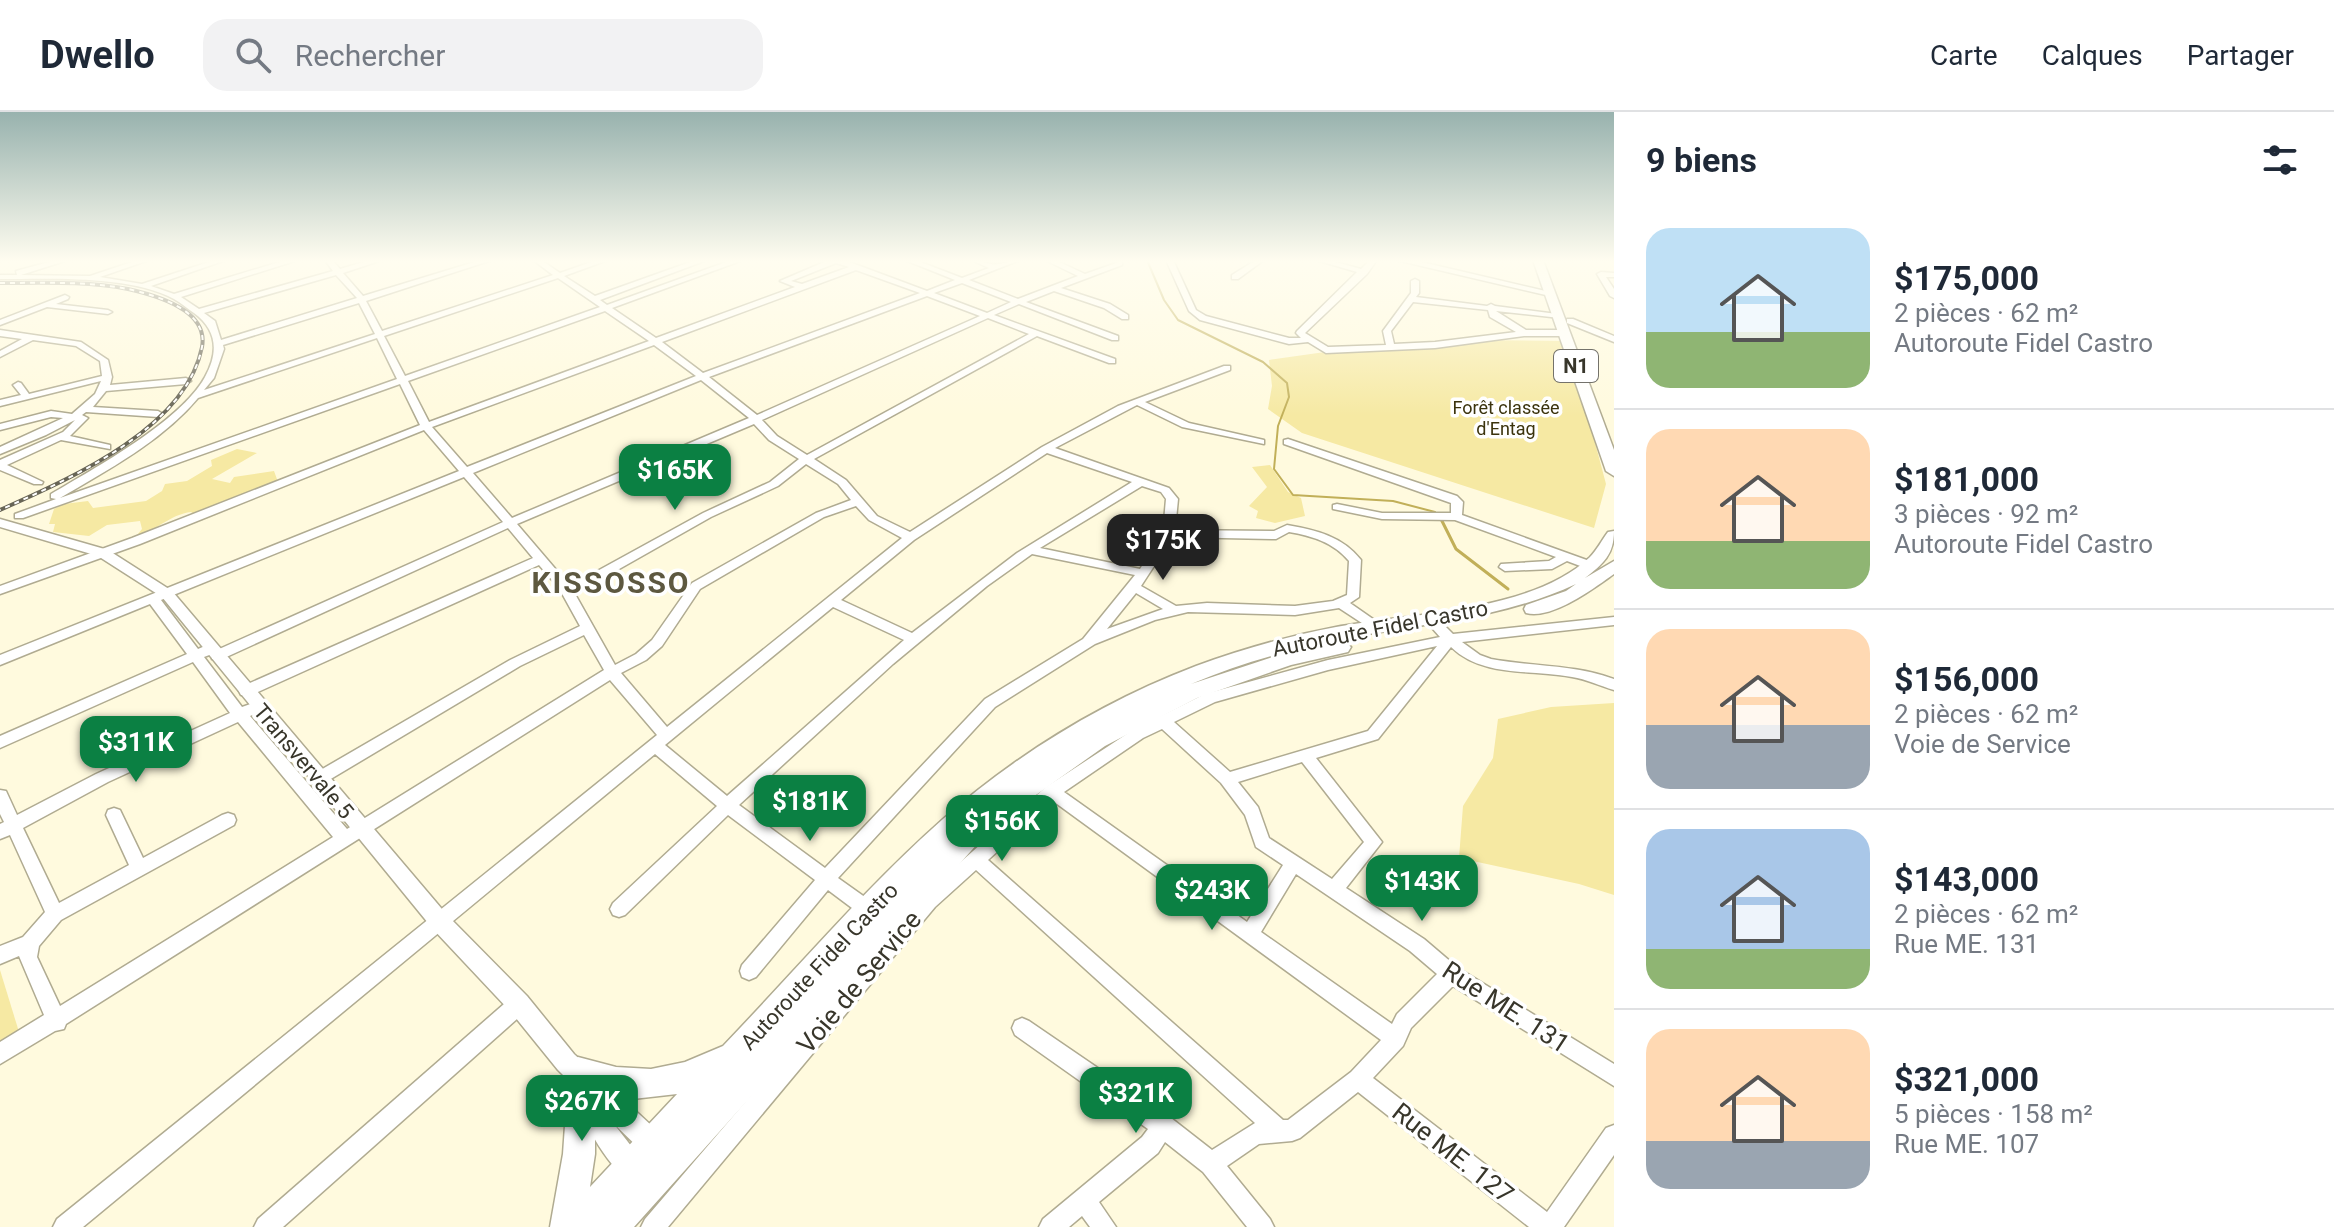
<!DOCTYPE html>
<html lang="fr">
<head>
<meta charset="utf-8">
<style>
  body { margin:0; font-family:Roboto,sans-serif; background:#f2f2f3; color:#1f2937; height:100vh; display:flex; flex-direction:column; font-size:30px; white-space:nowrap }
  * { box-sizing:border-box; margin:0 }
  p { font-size:26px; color:#747a83 }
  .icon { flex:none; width:44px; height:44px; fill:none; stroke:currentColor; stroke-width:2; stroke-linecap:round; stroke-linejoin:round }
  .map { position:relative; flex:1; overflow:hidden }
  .side { display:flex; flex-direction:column; background:#fff; width:720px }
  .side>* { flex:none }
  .price { position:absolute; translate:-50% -68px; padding:0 18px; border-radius:16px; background:#0b8043; color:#fff; font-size:26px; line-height:52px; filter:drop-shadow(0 2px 4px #0008) }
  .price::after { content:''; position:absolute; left:50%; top:48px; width:24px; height:18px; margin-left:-12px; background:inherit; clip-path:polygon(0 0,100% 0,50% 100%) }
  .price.on { background:#222; color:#fff }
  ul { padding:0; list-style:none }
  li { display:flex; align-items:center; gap:24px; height:200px; padding:0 32px }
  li+li { border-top:2px solid #e0e1e3 }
  li span { display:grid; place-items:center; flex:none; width:224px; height:160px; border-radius:24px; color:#555 }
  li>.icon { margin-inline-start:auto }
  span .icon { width:96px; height:96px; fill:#fffc; stroke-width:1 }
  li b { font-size:34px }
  h2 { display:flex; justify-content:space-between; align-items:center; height:96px; padding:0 32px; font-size:34px }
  header { display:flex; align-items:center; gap:48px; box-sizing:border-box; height:112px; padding:0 40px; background:#fff; border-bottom:2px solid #e0e1e3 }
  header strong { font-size:38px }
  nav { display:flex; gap:44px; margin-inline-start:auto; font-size:28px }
  .search { width:560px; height:72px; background:#f2f2f3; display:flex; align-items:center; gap:20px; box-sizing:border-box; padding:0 28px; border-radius:24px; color:#747a83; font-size:30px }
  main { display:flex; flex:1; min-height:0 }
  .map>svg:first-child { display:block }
  .green { fill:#f6e9a3 }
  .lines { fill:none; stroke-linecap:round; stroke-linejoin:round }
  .stream-far1 { stroke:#c1af58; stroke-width:2 }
  .stream { stroke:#c1af58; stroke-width:3 }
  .minor-casing { stroke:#b0ab91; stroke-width:3 }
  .major-casing { stroke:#b0ab91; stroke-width:3 }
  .highway-casing { stroke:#b0ab91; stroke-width:3 }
  .minor { fill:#fff; fill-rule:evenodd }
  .major { fill:#fff; fill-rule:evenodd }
  .highway { fill:#fff; fill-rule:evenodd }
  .rail-casing { stroke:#686556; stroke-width:4 }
  .rail { stroke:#fff; stroke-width:2; stroke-dasharray:5; stroke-linecap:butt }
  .labels { text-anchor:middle; stroke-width:7; stroke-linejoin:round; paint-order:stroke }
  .far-park-label { font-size:18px; fill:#3b330d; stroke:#fff }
  .shield { fill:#fff; stroke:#74726b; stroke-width:2 }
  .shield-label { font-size:20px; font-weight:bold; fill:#38362b }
  .street-label { font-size:22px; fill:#38362b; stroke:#fff }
  .near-street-label { font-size:26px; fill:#38362b; stroke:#fff }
  .district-label { font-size:30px; font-weight:bold; letter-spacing:2px; fill:#5d5840; stroke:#fff }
</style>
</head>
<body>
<header>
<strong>Dwello</strong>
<div class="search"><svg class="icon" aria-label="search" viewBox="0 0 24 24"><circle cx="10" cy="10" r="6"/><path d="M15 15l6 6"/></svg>Rechercher</div>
<nav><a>Carte</a><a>Calques</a><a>Partager</a></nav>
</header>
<main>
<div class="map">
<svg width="1614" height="1115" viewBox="0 0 1614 1115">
  <rect width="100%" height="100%" fill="#fffade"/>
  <g class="green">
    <polygon points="1469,228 1568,229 1606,372 1594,416 1302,321 1268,297 1272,274 1269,248 1325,240"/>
    <path d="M237,337L257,341L212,367L230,371L234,365L274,359L278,370L195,403L191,400C171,402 153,420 133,428L142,417L140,409L107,413L89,424L53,420L55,412H49L54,397L64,392L88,389L93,396L146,389L162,379L165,372L187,369L212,354L211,348Z"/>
    <polygon points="1270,353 1288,380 1301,386 1305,404 1275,411 1256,406 1258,399 1249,394 1267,375 1252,355"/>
    <polygon points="1614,591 1614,783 1579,772 1459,746 1463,694 1493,646 1498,607 1551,595"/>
    <polygon points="0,858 19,920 0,931"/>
  </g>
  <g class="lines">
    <polyline class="stream-far1" points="1147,148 1164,188 1178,208 1263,250 1287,271 1289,285 1278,314 1274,357 1293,383 1393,389 1435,400"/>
    <polyline class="stream" points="1441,407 1456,437 1508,477"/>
    <g class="minor-casing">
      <g id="minor">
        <path d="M56,148H68L21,163L90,164L138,148H149L100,165L142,172L215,148H226L151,174L174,182L286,148H298L181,185L199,197L333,159L325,148H332L340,157L370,148H382L343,161L363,184L481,148H492L366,189L382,219L553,163L533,148H541L560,161L597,148H608L564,164L595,184L696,148H707L600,188L607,193L732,148H743L612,196L656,226L795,175L780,169L829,148H844L927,179L955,168L905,148H915L962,166L989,156L971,148C980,148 991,154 999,152C1007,151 1012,148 1020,148L969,168L1018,187L1078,164L1045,148H1055L1085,162L1122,149V153L1061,176L1110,192L1128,203V207H1122L1104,196L1054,179L1026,190L1118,224V228H1112L1019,192L994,203L1115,247V251H1109L1037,224L814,347L846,368L877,404L910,420L1042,335L1118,294L1224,254H1230V258L1145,290L1189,311L1264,328V332L1182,315L1137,293L1055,336L1169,376L1178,387L1175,418L1274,419L1287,413C1316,418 1342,424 1361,448L1359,485L1350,491L1383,514L1381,517H1371L1339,496L1295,503L1188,500L1155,508L1095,532L995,595L838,766L876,793L879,799L876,805L870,807L864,805L828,778L756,865L749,868L742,865L740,859L742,853L815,768L728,703L625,803L619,805L613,803L610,797L613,791L717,694L655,642L83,1115H53L57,1107L657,623L610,568L66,912L64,917L55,919L0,952V930L44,903L19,844L0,852V834L23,825L45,800L10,723L0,727V712L4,710L0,702V678L6,679L17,703L96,662L230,601L193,550L0,636V624L187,542L150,492L0,553V543L459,359L424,318L140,432L0,482V474L132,426L420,313L400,272L23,406H15V402L56,387L51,386V382C95,356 181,309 205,265C219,240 217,218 194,201C188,197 181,191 174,187C130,163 50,167 0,167V163H17L16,159ZM836,151L849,155L802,172L791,169ZM856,158L920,181L703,261L662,230ZM336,163L357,186L221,228L215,209L204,201ZM558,166L600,195L405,264L384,224ZM962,171L1011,190L987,201L934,181ZM927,184L980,204L757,303L709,265ZM359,191L375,222L204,278L214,266L224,237L223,233ZM605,199L649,229L429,310L408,269ZM988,206L1029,222L807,343L777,324L762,308ZM377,226L397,267L60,386C108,358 162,329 198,286ZM654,233L696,264L467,355L432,315ZM701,268L749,306L512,406L473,361ZM754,312L769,328L799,347L770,370L703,401L570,474L517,412ZM1047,341L1132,370L1017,441L912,521L841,488L914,428ZM806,352L838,372L851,388L816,401L692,471L652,528L636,542L615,553L575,482L711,405L778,374ZM464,365L503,410L217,538V533L212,531L198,537L161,488ZM1142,374L1161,380L1166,387L1163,421L1140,457L1040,436ZM856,394L869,408L902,426L667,615L621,561L646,548L662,534L700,477L824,405ZM508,416L533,446L241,575L239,579L241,583H251L539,453L559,476L580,514L510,548L312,663L310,667L312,671L318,673L324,671L520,554L584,523L604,558L347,717L250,604L264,598L266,594L264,590L259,589L242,595L204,545L212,542V547H222ZM1289,420C1312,424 1333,430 1349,449L1347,483L1333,489L1295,494L1207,491L1176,494L1141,474L1173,425L1276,427ZM1032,442L1135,463L1083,527L985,587L825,756L739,693L893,552L987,474ZM1136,481L1163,497L1107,517ZM833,495L904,528L727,684L665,633ZM238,610L333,725L60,894L37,845L39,834L61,808L234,713L236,708L234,703L228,701L222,703L143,746L120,698L114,696L108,698L106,703L129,753L59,791L23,716L108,670Z"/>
        <path d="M1166,148H1173L1196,198L1206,204L1289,226H1301L1296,221L1297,219L1357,160L1316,148H1328L1361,157L1370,148H1377L1367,162L1305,221L1328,235L1386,233L1383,219L1411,181V169L1415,167L1419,169V181L1416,185L1487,194L1491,192L1495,194L1557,202L1561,204L1560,206L1496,199L1526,218H1565L1569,221L1565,224H1524L1435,236L1326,241L1308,230L1289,232L1200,208L1189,199ZM1413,190L1488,198L1490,205L1516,220L1435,230L1394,232L1391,219Z"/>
        <polygon points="1256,148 1264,148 1238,167 1232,167 1232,163"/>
        <polygon points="1601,160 1614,161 1614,165 1606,165 1614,177 1614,186 1610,184 1597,162"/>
        <polygon points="65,183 69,185 68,187 56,192 108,198 112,200 108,202 47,195 0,213 0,208"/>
        <polygon points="1567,207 1573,207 1614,224 1614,230 1567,211"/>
        <polygon points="0,218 81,230 108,248 112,265 110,273 186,266 191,269 186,272 106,279 93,295 158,299 163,302 158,305 86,300 82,303 88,306 70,324 110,333 110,337 61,328 7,353 43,370 42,372 34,372 0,358 0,348 63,320 75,308 46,323 0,342 0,335 63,306 51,305 0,318 0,312 51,299 72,302 95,282 101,269 0,294 0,288 21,283 13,273 18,270 21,271 29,282 102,264 100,249 76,234 33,228 0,245 0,239 22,227 0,224"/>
        <polygon points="1288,327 1457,384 1463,390 1462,403 1595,451 1597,454 1591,458 1567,449 1552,457 1505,459 1499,455 1501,452 1549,449 1556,445 1455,408 1382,407 1333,397 1333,393 1337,392 1382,401 1451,401 1451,391 1284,332 1284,328"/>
        <path d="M1614,505V513L1462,530L1480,543L1491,547C1534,555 1572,552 1614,567V578C1600,574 1586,567 1572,565C1531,557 1483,566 1451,535L1378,627L1316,646L1382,730L1346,776L1424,827L1458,856L1614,952V974L1453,874L1411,916L1403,934L1373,966L1547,1100L1606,1016L1614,1013V1043L1564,1115H1529L1358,980L1300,1026L1292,1029L1259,1032L1227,1054L1270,1107L1274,1115H1247L1203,1060L1165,1030L1158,1041L1099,1090L1116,1115H1090L1082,1104L1069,1115H1039L1043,1107L1142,1025L1148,1017L1015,923L1012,916L1015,909L1022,906L1029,909L1171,1006L1212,1038L1255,1011L976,758L935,795L668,1115H641L645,1107L923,783L1046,675L1133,618L1205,582L1328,548L1440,525L1432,516L1439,512L1444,513L1453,522ZM1437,534L1368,619L1230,660L1174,610L1215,590L1328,558ZM1162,617L1221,671L1245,703L1256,735L1283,753L1247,810L1064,680L1143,626ZM1302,650L1364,730L1332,767L1269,726L1258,695L1238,670ZM1053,689L1381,928L1351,960L1288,1008H1283L988,748ZM1296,762L1410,839L1437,862L1397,902L1392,912L1261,820Z"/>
        <polygon points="519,883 526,885 529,892 526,899 283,1115 254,1115 258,1107 512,885"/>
      </g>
    </g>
    <g class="major-casing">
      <g id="major">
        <polygon points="1396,148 1413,148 1554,181 1550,184"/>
        <path d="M0,407L108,438L172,479L447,803L527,884L574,942L665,1026L669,1035L665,1044L656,1048L647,1044L614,1012L642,1048L646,1057L642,1066L633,1070C610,1060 584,1010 574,987L578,978L558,958L511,900L433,817L162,485L98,444L0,415Z"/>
      </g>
    </g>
    <g class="highway-casing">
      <g id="highway">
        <polygon points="1533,148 1543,148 1614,338 1614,364 1606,359"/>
        <path d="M1614,419C1614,443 1603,452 1585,466L1614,449V462C1594,476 1552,508 1526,501L1524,497L1526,493L1566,479L1576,472C1512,502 1443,510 1374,521C1310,532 1250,547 1191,572L1282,542L1341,528L1351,535L1348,540L1291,553L1197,586L1105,634L1019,695L979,730L634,1115H550L563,1042L568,971L563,960L568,950L578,945L616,955L651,957L685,950L723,934C796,858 864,777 943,707C1017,642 1104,589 1196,554C1242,537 1288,524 1336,515C1412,501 1532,500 1590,445C1597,438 1602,428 1608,420ZM595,980L633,987L677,982L590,1075L595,1042Z"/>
      </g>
    </g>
    <use href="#minor" class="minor"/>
    <use href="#major" class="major"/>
    <use href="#highway" class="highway"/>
    <g class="rail-casing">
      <path id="rail" d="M0,171C43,171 86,169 128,177C155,183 209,198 202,235C186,317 69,367 0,398"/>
    </g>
    <use href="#rail" class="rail"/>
  </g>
  <linearGradient id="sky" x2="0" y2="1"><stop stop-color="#98b2ae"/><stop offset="0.49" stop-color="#fffdf0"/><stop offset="1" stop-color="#fffdf0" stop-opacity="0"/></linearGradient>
  <rect width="1614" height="304" fill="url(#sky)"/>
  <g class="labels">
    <g class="far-park-label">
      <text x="1506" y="302">Forêt classée<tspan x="1506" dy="21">d'Entag</tspan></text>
    </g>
    <rect class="shield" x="1554" y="238" width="44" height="32" rx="6"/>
    <g class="shield-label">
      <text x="1576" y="261">N1</text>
    </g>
    <g class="street-label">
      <text transform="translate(1380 516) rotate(-11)" y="8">Autoroute Fidel Castro</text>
      <text transform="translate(304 649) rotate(50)" y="8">Transvervale 5</text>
      <text transform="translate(819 854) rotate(-47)" y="8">Autoroute Fidel Castro</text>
    </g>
    <g class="near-street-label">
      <text transform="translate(859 870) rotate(-50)" y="9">Voie de Service</text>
      <text transform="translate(1506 895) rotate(33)" y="9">Rue ME. 131</text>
      <text transform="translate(1453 1041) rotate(38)" y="9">Rue ME. 127</text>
    </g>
    <g class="district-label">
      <text x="611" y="481">KISSOSSO</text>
    </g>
  </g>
</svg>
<b class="price" style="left:675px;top:400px">$165K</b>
<b class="price on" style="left:1163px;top:470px">$175K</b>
<b class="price" style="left:136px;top:672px">$311K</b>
<b class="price" style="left:810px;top:731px">$181K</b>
<b class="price" style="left:1002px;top:751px">$156K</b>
<b class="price" style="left:1422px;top:811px">$143K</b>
<b class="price" style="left:1212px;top:820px">$243K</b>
<b class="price" style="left:1136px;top:1023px">$321K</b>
<b class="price" style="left:582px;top:1031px">$267K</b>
</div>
<section class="side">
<h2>9 biens<svg class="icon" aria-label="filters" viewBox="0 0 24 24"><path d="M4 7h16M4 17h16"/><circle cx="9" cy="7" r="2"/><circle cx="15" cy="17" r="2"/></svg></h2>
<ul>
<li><span style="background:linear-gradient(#bfe0f5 65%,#8fb573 0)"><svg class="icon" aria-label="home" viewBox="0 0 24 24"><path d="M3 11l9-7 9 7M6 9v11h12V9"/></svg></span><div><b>$175,000</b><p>2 pièces · 62 m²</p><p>Autoroute Fidel Castro</p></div></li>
<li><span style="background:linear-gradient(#ffd9b3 70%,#8fb573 0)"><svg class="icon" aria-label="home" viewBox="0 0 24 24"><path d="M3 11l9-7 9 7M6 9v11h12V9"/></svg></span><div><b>$181,000</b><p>3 pièces · 92 m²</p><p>Autoroute Fidel Castro</p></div></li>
<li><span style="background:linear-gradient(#ffd9b3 60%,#9aa5b1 0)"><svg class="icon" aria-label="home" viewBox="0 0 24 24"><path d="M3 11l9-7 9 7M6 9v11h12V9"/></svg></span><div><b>$156,000</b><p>2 pièces · 62 m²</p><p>Voie de Service</p></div></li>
<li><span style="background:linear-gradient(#a9c7e8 75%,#8fb573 0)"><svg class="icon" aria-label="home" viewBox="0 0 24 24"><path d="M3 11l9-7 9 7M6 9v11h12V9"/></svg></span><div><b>$143,000</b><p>2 pièces · 62 m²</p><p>Rue ME. 131</p></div></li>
<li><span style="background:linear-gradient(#ffd9b3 70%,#9aa5b1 0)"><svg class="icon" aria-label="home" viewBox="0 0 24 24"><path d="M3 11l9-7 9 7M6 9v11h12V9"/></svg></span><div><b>$321,000</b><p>5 pièces · 158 m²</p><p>Rue ME. 107</p></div></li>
</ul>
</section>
</main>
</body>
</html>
